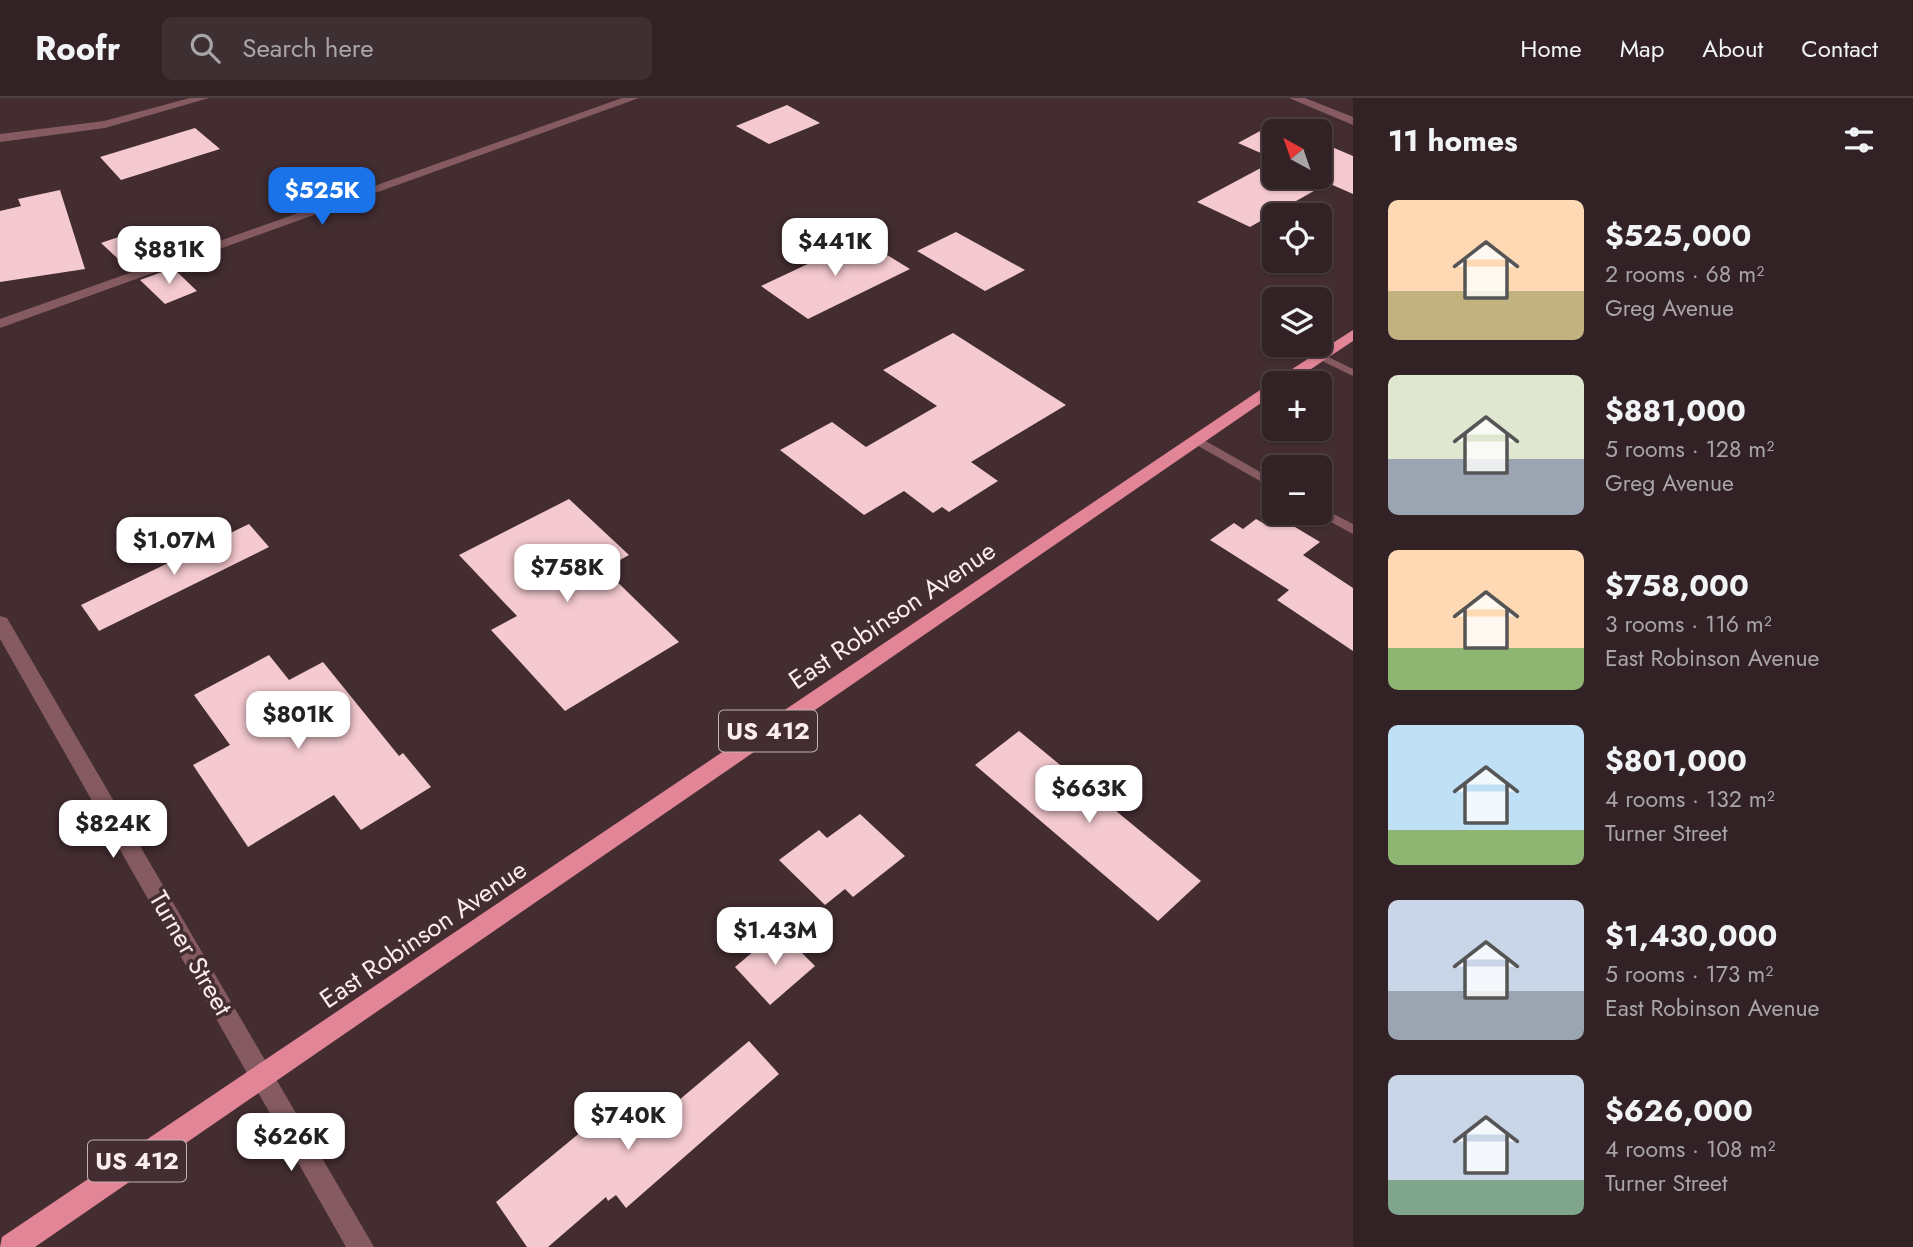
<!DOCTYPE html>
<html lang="en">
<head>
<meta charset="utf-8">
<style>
  body { margin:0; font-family:Jost,sans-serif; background:#3d2f32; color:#f1f3f6; height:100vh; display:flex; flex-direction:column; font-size:26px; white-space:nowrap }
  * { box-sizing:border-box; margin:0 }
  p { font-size:23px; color:#a8a4a7 }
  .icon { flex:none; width:38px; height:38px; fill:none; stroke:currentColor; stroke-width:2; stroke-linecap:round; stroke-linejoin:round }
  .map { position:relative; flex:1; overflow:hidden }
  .panel { display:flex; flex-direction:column; background:#322225; width:560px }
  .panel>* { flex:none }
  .needle { width:46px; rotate:320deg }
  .controls { position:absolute; left:1262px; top:21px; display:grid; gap:14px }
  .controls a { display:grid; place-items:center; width:70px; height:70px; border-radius:10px; background:#322225; box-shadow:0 2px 5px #0004,0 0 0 2px #4d3f42; font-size:35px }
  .price { position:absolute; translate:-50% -60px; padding:0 16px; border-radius:14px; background:#fff; color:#222; font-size:23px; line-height:46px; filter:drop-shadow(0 2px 4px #0008) }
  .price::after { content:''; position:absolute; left:50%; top:42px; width:21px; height:16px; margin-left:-10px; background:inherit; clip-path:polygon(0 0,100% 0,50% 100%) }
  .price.on { background:#1a73e8; color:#fff }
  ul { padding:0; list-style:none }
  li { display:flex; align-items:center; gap:21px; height:175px; padding:0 35px }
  li span { display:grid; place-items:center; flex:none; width:196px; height:140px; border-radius:10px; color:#555 }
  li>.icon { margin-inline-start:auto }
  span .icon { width:84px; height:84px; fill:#fffc; stroke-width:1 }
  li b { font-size:30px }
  h2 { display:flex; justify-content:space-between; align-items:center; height:84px; padding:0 35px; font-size:30px }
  header { display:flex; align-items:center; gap:42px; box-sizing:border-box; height:98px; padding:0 35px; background:#322225; border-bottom:2px solid #4d3f42 }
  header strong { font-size:33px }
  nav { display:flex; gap:38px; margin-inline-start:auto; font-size:24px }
  .search { width:490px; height:63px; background:#3d2f32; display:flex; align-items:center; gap:18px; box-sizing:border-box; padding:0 24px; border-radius:10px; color:#a8a4a7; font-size:26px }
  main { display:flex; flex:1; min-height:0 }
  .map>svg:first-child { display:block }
  .building { fill:#f4c9cf }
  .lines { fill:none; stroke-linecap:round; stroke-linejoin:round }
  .service { fill:#855b61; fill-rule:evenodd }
  .minor { fill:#855b61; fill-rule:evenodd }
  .tertiary { fill:#855b61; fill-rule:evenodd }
  .trunk { fill:#e28596; fill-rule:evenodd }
  .labels { text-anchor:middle; stroke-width:7; stroke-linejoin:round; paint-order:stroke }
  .shield { fill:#432d31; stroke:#c4b3b5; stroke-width:2 }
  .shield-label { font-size:24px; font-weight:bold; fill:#fbecee }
  .street-label { font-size:26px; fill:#fbecee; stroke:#432d31 }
</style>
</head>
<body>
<header>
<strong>Roofr</strong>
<div class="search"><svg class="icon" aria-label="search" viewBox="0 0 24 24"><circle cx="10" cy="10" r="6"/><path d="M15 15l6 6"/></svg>Search here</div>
<nav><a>Home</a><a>Map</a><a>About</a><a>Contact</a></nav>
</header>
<main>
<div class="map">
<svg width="1353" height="1149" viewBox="0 0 1353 1149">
  <rect width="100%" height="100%" fill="#432d31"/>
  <g class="building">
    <polygon points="787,7 820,25 769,46 736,28"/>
    <polygon points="1275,25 1294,33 1274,33 1274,61 1238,45"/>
    <polygon points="195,30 220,51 121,82 100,59"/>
    <polygon points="1320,44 1353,58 1353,96 1328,85 1250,129 1197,104 1274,63 1274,79 1320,79"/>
    <polygon points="60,92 85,171 0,184 0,113 21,108 18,101"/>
    <polygon points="133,134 162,161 130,172 101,145"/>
    <polygon points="956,134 1025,172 985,193 917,153"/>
    <polygon points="861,141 910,171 808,221 761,188"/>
    <polygon points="173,170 197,193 165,206 140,182"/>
    <polygon points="953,235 1066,307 971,364 998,383 949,414 942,409 933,415 904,393 864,417 780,352 832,324 866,349 937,308 883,272"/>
    <polygon points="569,401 629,457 604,471 679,544 565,613 491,532 517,518 459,457"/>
    <polygon points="1275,417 1320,444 1303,457 1353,490 1353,553 1277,502 1289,492 1210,442 1234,425 1243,431 1256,421 1263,425"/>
    <polygon points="249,426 269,449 99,533 81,507"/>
    <polygon points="269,557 289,582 323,564 399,658 403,655 431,689 361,732 334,697 248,749 193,667 230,647 194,597"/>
    <polygon points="1019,633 1201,783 1158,823 975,667"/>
    <polygon points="860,716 905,758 853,799 845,791 825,807 779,762 819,732 827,740"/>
    <polygon points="779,832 815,868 770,907 735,869"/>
    <polygon points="749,943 779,976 626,1110 616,1097 608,1103 606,1099 548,1149 527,1149 496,1104 616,1005 640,1035"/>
  </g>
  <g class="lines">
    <g class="service">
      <polygon points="1320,255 1353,271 1353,278 1316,260 1316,256"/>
      <polygon points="1197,338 1274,382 1274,391 1193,345 1193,339"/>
      <polygon points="1320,409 1353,426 1353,436 1316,416 1320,415"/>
    </g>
    <g class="minor">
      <polygon points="190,0 209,0 105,30 0,44 0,36 104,23"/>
      <polygon points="622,0 639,0 0,230 0,221"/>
      <polygon points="1289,0 1305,0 1353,19 1353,27"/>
    </g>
    <polygon class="tertiary" points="0,518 7,520 374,1149 346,1149 0,541"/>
    <polygon class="trunk" points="1353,232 1353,243 1290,285 1274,285 1274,296 35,1149 0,1149 2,1139 1269,286"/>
  </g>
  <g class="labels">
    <g class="shield">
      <rect x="719" y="612.5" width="98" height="41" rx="5"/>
      <rect x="88" y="1042.5" width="98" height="41" rx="5"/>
    </g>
    <g class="shield-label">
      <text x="768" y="641">US 412</text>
      <text x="137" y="1071">US 412</text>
    </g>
    <g class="street-label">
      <text transform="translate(892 517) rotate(-34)" y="9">East Robinson Avenue</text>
      <text transform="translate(423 836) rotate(-34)" y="9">East Robinson Avenue</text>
      <text transform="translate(191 855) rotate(60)" y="9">Turner Street</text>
    </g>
  </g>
</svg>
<div class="controls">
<a><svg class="needle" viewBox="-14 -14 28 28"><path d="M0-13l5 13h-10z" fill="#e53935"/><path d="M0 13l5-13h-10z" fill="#a8a4a7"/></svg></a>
<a><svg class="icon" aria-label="locate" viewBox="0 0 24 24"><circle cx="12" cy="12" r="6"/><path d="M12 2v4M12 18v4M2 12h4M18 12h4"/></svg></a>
<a><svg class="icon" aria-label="layers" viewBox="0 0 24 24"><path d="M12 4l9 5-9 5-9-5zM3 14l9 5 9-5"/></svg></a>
<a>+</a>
<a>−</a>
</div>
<b class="price on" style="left:322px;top:129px">$525K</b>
<b class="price" style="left:835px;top:180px">$441K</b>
<b class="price" style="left:169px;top:188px">$881K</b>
<b class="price" style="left:174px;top:479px">$1.07M</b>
<b class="price" style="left:567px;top:506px">$758K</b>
<b class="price" style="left:298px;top:653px">$801K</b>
<b class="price" style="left:1089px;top:727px">$663K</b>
<b class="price" style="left:113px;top:762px">$824K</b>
<b class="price" style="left:775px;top:869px">$1.43M</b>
<b class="price" style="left:628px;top:1054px">$740K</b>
<b class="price" style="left:291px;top:1075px">$626K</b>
</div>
<section class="panel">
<h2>11 homes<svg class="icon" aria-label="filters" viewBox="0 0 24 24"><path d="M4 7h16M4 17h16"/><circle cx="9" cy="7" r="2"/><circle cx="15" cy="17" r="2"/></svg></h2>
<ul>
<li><span style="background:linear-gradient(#ffd9b3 65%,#c2b280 0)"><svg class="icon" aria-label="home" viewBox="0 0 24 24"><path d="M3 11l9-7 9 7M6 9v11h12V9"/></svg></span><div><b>$525,000</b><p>2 rooms · 68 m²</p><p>Greg Avenue</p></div></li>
<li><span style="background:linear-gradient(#dfe7d0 60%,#9aa5b1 0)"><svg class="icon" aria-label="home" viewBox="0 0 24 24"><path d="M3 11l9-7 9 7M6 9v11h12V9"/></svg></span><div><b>$881,000</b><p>5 rooms · 128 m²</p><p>Greg Avenue</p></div></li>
<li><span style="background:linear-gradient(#ffd9b3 70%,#8fb573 0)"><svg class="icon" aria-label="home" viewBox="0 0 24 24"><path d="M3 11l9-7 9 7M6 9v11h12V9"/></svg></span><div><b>$758,000</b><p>3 rooms · 116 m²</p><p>East Robinson Avenue</p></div></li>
<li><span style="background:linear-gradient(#bfe0f5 75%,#8fb573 0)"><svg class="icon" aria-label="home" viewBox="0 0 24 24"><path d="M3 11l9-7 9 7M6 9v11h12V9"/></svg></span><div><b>$801,000</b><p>4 rooms · 132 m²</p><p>Turner Street</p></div></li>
<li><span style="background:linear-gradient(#c9d6e8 65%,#9aa5b1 0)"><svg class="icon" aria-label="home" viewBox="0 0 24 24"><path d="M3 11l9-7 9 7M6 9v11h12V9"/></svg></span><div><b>$1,430,000</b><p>5 rooms · 173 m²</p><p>East Robinson Avenue</p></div></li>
<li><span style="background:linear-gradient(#c9d6e8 75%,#7fa58c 0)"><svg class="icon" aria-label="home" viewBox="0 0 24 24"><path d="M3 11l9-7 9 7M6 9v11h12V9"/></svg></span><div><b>$626,000</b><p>4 rooms · 108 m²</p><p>Turner Street</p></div></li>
</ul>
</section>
</main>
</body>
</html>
